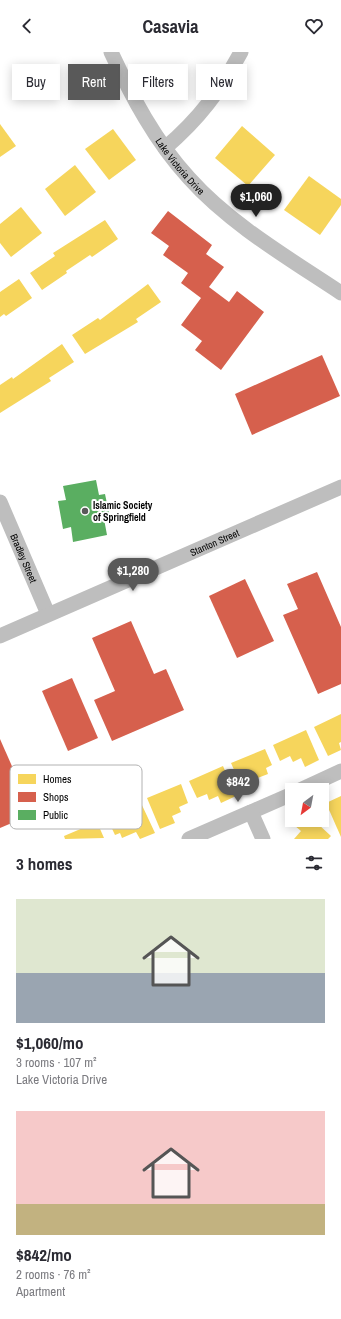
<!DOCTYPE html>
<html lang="en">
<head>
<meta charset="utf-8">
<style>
  body { margin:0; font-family:"Archivo Narrow",sans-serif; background:#f7f7f7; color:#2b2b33; height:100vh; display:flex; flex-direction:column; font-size:15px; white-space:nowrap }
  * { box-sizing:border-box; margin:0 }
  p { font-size:13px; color:#7c7c81 }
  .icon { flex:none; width:22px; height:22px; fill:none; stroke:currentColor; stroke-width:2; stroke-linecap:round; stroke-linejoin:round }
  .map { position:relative; height:787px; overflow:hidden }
  .side { display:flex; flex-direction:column; background:#fff; flex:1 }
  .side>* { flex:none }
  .banner { position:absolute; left:12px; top:12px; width:317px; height:36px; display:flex; gap:8px }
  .needle { width:26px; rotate:212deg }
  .tools { position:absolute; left:285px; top:731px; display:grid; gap:8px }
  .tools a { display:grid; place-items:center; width:44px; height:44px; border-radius:0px; background:#fff; box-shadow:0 2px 10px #0003; font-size:20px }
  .price { position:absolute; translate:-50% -34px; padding:0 9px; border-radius:14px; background:#595959; color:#fff; font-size:13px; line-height:26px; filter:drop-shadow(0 1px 2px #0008) }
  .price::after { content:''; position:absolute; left:50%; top:24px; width:12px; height:9px; margin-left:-6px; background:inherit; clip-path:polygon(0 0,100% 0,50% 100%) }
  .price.active { background:#222; color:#fff }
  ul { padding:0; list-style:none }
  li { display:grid; align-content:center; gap:8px; height:212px; padding:0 16px }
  li span { display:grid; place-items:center; height:124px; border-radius:0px; color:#555 }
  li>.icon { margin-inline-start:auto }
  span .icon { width:72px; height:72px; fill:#fffc; stroke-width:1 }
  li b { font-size:17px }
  h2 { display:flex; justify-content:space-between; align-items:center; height:48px; padding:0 16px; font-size:17px }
  .tag { padding:0 14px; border-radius:0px; background:#fff; box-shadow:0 2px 10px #0003; font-size:14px; line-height:36px }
  .tag.active { background:#595959; color:#fff }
  header { display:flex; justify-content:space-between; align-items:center; height:52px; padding:0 16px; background:#fff; font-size:18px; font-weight:700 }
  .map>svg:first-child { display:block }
  .homes { fill:#f6d55c }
  .shops { fill:#d6604d }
  .public { fill:#5aae61 }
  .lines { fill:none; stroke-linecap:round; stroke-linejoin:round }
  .minor { stroke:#bebebe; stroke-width:15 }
  .poi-dot { fill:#595959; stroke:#fff; stroke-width:1.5 }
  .labels { text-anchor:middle; stroke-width:4; stroke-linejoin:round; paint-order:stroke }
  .street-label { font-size:10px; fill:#000; stroke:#fff }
  .poi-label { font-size:10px; font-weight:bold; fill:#000; stroke:#fff; text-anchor:start }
  .key { fill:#fff; stroke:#b2b2b2; stroke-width:1 }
  .key-label { font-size:11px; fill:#000 }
</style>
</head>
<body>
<header><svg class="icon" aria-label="back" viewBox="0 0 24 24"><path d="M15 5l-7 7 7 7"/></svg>Casavia<svg class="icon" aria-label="heart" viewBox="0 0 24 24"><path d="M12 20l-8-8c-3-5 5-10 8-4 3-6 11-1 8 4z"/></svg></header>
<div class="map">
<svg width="341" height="787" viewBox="0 0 341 787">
  <rect width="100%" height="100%" fill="#fff"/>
  <g class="homes">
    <polygon points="0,72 16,94 0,105"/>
    <polygon points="242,74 275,103 248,134 215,106"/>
    <polygon points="113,77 136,108 109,128 85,97"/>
    <polygon points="75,113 96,140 65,164 45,137"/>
    <polygon points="309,124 341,147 341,153 320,183 284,158"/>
    <polygon points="21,155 42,181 11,205 0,191 0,172"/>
    <polygon points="105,168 118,187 92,205 90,203 66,219 67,221 42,238 30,221 55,204 53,201"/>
    <polygon points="19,227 32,246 6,264 4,262 0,265 0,240"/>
    <polygon points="148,232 161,250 136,267 138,270 85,302 72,283 98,266 100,268"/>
    <polygon points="62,292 74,310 49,326 51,329 0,361 0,333 12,325 13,327"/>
    <polygon points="341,662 341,690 339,691 341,698 328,704 314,675"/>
    <polygon points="306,678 319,708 305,715 301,706 293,710 290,704 280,709 273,693"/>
    <polygon points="265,697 272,713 266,716 268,722 255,727 258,734 244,740 231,711"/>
    <polygon points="223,714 236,744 221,751 218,744 209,748 207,742 197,746 189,729"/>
    <polygon points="181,732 188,751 179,755 181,760 172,764 175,771 160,777 147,746"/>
    <polygon points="341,744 341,785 326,751"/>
    <polygon points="141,751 155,781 140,787 136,780 122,786 120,781 115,783 107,766"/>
    <polygon points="299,768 322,768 318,772 331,784 328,787 294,787 301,779 294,773"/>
    <polygon points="97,770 104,786 65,787 64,784"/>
  </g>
  <g class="shops">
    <polygon points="168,159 212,193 206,202 224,215 209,235 229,250 237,239 264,260 221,318 195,298 202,289 181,273 201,246 181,231 188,221 163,203 169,194 151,181"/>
    <polygon points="322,303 340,344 252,383 235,342"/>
    <polygon points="317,520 341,575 341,632 318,642 283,563 298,557 287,532"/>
    <polygon points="245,527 274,589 237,606 209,544"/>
    <polygon points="131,569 154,622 166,617 184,658 112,689 94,648 115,639 92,586"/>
    <polygon points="72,626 98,686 68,699 42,639"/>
    <polygon points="0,687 33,762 0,776"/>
  </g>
  <polygon class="public" points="96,428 99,443 105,442 110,466 104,467 107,483 73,490 71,475 63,477 58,449 66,448 63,434"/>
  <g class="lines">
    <g class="minor">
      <path id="s1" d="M111,0C132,45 155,89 189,126C230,172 290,207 341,241"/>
      <path d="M165,96C199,67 220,39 241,0"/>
      <path id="s2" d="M0,450L48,562"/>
      <path id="s3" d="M0,584L341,435"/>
      <polyline points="300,738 341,719"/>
      <polyline points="251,760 292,742"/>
      <polyline points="189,787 251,760 263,787"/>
    </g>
  </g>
  <circle class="poi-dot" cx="85" cy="459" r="4"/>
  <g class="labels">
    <g class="street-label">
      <text dy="4" stroke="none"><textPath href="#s1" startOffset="134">Lake Victoria Drive</textPath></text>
      <text dy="4" stroke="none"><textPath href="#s3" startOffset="234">Stanton Street</textPath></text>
      <text dy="4" stroke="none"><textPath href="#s2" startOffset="61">Bradley Street</textPath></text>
    </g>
    <g class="poi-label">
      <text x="93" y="457">Islamic Society<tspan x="93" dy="12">of Springfield</tspan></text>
    </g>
  </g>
  <rect x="10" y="713" width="132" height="64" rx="6" class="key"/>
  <rect x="18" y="722" width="18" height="10" fill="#f6d55c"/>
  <rect x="18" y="740" width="18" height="10" fill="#d6604d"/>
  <rect x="18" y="758" width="18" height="10" fill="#5aae61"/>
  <g class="key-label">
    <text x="43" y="731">Homes</text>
    <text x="43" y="749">Shops</text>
    <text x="43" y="767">Public</text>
  </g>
</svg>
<div class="tools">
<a><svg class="needle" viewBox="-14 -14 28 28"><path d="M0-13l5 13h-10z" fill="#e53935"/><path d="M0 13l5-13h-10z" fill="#7c7c81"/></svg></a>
</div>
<b class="price active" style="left:256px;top:166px">$1,060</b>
<b class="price" style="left:133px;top:540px">$1,280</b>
<b class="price" style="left:238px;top:751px">$842</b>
<div class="banner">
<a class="tag">Buy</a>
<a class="tag active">Rent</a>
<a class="tag">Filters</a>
<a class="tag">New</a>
</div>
</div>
<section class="side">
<h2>3 homes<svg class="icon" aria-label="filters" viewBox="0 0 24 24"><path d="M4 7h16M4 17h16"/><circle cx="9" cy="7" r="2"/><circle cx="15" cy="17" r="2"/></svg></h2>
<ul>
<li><span style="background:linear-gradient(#dfe7d0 60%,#9aa5b1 0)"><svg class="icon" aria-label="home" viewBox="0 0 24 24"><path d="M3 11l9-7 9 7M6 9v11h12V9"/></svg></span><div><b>$1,060/mo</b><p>3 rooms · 107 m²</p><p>Lake Victoria Drive</p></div></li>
<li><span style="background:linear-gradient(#f6c9c9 75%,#c2b280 0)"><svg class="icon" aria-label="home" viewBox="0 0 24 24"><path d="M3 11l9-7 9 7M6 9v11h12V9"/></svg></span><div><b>$842/mo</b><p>2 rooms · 76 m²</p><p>Apartment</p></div></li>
</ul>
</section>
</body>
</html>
